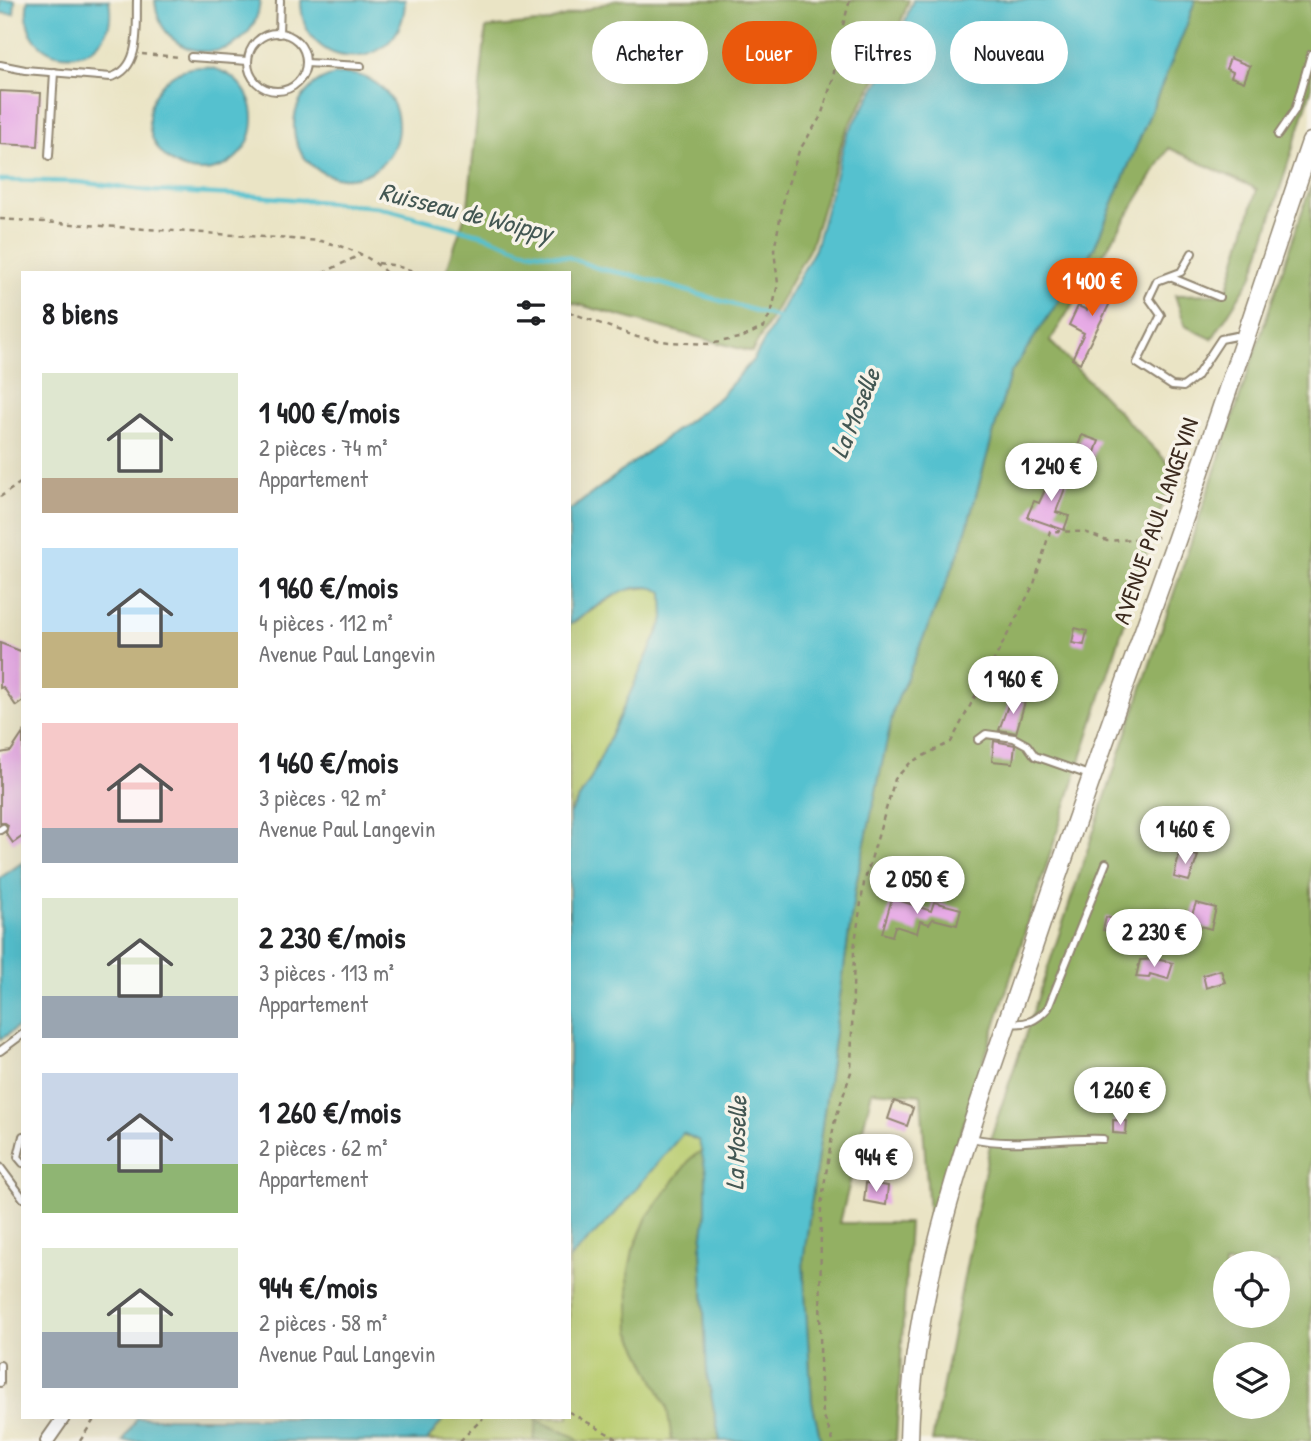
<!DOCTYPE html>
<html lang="fr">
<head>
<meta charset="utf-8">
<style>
  body { margin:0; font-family:"Patrick Hand",sans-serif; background:#f6f6f6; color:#202124; height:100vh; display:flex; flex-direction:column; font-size:26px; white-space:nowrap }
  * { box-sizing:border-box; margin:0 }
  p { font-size:23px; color:#757577 }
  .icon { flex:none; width:38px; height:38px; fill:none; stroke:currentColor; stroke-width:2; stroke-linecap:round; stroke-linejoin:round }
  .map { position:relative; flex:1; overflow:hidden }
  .details { position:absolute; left:21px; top:271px; width:550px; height:1148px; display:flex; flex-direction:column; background:#fff; border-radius:0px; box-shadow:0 7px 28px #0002 }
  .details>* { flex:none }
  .banner { position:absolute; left:592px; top:21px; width:614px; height:63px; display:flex; gap:14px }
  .controls { position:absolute; left:1213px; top:1251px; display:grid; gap:14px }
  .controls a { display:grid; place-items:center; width:77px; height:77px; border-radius:50%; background:#fff; box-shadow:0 7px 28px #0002; font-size:35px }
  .price { position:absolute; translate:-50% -60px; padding:0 16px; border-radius:24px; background:#fff; color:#222; font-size:23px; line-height:46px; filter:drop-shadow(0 2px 4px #0008) }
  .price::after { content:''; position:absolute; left:50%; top:42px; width:21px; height:16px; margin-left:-10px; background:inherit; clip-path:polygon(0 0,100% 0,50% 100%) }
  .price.on { background:#ea580c; color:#fff }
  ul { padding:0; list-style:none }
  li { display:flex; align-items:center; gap:21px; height:175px; padding:0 21px }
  li span { display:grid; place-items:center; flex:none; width:196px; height:140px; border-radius:0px; color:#555 }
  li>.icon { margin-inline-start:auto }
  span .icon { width:84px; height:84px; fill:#fffc; stroke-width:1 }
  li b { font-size:30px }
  h2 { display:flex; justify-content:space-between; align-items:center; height:84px; padding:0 21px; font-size:30px }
  .chip { padding:0 24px; border-radius:32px; background:#fff; box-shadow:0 7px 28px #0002; font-size:24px; line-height:63px }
  .chip.on { background:#ea580c; color:#fff }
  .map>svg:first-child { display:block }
  .green { fill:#bacd71; stroke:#7a7c48; stroke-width:2 }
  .forest { fill:#93b063; stroke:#676d40; stroke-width:2; fill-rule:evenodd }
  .water { fill:#55c1cf; stroke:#487676; stroke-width:2 }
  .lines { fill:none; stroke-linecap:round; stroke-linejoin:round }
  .stream { stroke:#55c1cf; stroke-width:4.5 }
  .building { fill:#e7abe6 }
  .service-casing { stroke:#928772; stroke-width:10 }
  .minor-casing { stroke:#928772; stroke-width:16 }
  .secondary-casing { stroke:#928772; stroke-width:21 }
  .path { stroke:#928772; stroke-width:2.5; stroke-dasharray:5 5; stroke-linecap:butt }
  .service { stroke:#fff; stroke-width:6 }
  .minor { stroke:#fff; stroke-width:12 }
  .secondary { stroke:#fff; stroke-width:18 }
  .labels { text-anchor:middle; stroke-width:7; stroke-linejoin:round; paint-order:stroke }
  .street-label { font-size:24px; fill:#3b2a1e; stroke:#f7f3e8 }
  .water-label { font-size:26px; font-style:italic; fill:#435753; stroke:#f7f3e8 }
</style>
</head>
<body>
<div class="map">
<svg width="1311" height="1441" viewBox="0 0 1311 1441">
  <rect width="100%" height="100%" fill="#f7f3e8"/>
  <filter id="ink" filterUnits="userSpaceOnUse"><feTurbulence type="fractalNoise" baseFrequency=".0143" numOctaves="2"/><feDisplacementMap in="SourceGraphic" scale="14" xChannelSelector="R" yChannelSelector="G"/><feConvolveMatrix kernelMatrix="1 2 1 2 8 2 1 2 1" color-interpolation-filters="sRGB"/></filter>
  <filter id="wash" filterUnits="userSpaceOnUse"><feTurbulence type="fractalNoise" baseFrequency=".00686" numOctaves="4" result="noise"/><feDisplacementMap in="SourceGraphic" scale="28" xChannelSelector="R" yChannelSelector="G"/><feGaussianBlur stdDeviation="1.57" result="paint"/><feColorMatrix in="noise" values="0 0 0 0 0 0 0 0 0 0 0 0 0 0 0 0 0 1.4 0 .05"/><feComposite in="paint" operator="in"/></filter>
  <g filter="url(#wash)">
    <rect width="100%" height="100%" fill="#eae4c5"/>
    <g class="green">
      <polygon points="654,587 663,592 664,619 590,781 569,814 569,625 624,590"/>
      <polygon points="683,1133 699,1141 703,1150 716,1424 720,1441 427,1441 444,1418 569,1418 569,1259"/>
    </g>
    <g class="forest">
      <polygon points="616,0 909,0 886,61 844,135 811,246 752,352 569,302 569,273 460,273 447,269 468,206 486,28 547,22"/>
      <polygon points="1195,0 1311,0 1311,90 1253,275 1212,339 1185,326 1175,295 1226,294 1257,189 1169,148 1050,341 1174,469 930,1228 921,1095 872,1091 840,1223 909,1223 896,1441 821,1441 812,1402 803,1262 855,889 894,708 962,545 1010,374 1095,246 1186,27"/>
      <path d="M1311,185V1441H932L992,1134ZM1225,1264H1278V1316H1225ZM1225,1354H1278V1407H1225Z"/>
      <polygon points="703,1150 706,1172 706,1213 701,1249 707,1373 720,1441 672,1441 667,1407 630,1331 628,1275 633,1250 647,1217 691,1158"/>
      <polygon points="537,1420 575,1437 578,1441 534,1441"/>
    </g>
    <g class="water">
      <polygon points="0,0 15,0 14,14 0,13"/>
      <path d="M28,0H109C123,74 14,74 28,0Z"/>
      <path d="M155,0H260C255,68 160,69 155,0Z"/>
      <path d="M301,0H405C404,76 300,75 301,0Z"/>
      <path d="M913,0H1195L1186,27L1095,246L1010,374L962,545L894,708L855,889L803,1262L812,1402L821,1441H720L707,1373L701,1249L706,1213V1172L699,1141L683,1133L614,1215L569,1259V814L590,781L664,619L663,592C632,574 594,609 569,625V511L720,397L754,359L815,249L846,137L889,64Z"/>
      <circle cx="201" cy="119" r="52"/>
      <circle cx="346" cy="126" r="52"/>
      <polygon points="23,862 23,1023 0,1040 0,878"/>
      <polygon points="137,1418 444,1418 427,1441 123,1441"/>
    </g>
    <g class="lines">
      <polyline class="stream" points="0,180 78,182 152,191 257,196 378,207 486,236 523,250 568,257 600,269 632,275 780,318"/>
    </g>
    <g id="blocks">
      <g class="building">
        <polygon points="1230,58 1250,66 1244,82 1231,77 1233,72 1226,69"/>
        <polygon points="0,91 41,93 38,146 0,144"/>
        <polygon points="1109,281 1118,287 1080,363 1072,359 1084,333 1069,325 1078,306 1087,310 1098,287 1105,290"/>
        <polygon points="1082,435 1099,441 1087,474 1070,468"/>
        <polygon points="1053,472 1069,478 1056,512 1069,516 1064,530 1027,517 1034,501 1039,503"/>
        <polygon points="1075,628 1087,631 1084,645 1072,643"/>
        <polygon points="0,643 23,652 23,701 16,706 3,687 0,688"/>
        <polygon points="1011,697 1025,702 1016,733 999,730"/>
        <polygon points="23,733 23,836 13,843 6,833 8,825 5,823 0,823 0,753 11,751"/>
        <polygon points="994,741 1015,745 1013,763 992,761"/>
        <polygon points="1182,852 1198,856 1189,881 1174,877 1179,854"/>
        <polygon points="892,898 931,911 934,902 961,909 957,925 933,919 929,924 920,921 917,933 895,926 892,936 882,933"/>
        <polygon points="1196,903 1216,908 1211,929 1189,923"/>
        <polygon points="1165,910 1184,916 1179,940 1159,937"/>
        <polygon points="1106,917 1117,920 1114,933 1103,930"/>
        <polygon points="1156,959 1173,963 1168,979 1150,974 1149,978 1136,977 1140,960"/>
        <polygon points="1221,970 1225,982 1206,988 1203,975"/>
        <polygon points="894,1101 913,1108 907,1126 888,1119"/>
        <polygon points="1113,1120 1127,1121 1126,1134 1113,1133"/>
        <polygon points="889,1141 901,1144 895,1167 883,1165"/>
        <polygon points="866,1183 888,1186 886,1205 864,1201"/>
      </g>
    </g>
  </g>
  <g filter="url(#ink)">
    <use href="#blocks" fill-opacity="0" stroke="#928772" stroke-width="2"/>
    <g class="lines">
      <g class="service-casing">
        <g id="service">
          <circle cx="277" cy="62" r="29"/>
          <polyline points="279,34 280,0"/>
          <polyline points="191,57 248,61"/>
          <polyline points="306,63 361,66"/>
          <path d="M0,65L25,70L111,77C142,69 136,25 137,0"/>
          <polyline points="1278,135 1295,110 1311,54"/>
          <polyline points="49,156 54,72"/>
          <polyline points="1192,253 1181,272 1157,281 1149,298 1161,315 1137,363 1172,386 1183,387 1196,377 1221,339 1236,336 1244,339"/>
          <polyline points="1170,277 1219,297"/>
          <polyline points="978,740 986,734 1014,738 1027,745 1035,756 1089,775"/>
          <polyline points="0,830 3,828"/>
          <path d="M1009,1023C1027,1025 1036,1021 1048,1008L1106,863"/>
          <polyline points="0,1051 23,1034"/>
          <polyline points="23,1136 18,1157 23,1163"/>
          <path d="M971,1138C1014,1148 1059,1137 1103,1139"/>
          <polyline points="0,1167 23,1198"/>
          <polyline points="0,1365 0,1383"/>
        </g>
      </g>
      <g class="minor-casing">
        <polyline id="minor" points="47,1441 63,1418"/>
      </g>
      <g class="secondary-casing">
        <path id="secondary" d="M909,1441C912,1267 982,1101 1036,938C1081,804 1130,671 1177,538C1223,407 1266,274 1311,142"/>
      </g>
      <g class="path">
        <polyline points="142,54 180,57"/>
        <path d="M0,219L321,241C345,247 369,254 386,273"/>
        <polyline points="378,263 392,265 421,273"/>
        <polyline points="323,273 362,254"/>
        <polyline points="569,312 637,337 669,342 710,344 743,337 764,327 772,310 778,284 774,250 785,193 799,151 821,116 833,79 839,39 850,0"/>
        <polyline points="0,497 23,481"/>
        <polyline points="569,1412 621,1441"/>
        <polyline points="80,1441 95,1418"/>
        <polyline points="460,1441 483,1418"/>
        <polyline points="833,1441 823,1414 820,1365 821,1205 834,1124 851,1072 854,949 864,883 895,779 911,762 951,742 1034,584 1050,531 1085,532 1107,541 1162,537"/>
      </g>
      <use href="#service" class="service"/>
      <use href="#minor" class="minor"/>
      <use href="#secondary" class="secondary"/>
    </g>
  </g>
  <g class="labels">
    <g class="street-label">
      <text transform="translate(1156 521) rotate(-71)" y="8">AVENUE PAUL LANGEVIN</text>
    </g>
    <g class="water-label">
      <text transform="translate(466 212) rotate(14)" y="9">Ruisseau de Woippy</text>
      <text transform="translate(855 413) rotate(-68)" y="9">La Moselle</text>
      <text transform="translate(736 1143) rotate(-88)" y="9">La Moselle</text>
    </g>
  </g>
</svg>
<div class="controls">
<a><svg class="icon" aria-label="locate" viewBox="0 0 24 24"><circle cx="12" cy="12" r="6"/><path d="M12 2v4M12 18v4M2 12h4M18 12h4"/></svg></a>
<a><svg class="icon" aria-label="layers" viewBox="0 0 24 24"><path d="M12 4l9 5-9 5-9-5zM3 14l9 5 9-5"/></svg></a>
</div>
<b class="price on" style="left:1092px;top:318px">1 400 €</b>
<b class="price" style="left:1051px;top:503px">1 240 €</b>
<b class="price" style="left:1013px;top:716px">1 960 €</b>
<b class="price" style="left:1185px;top:866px">1 460 €</b>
<b class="price" style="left:917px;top:916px">2 050 €</b>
<b class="price" style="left:1154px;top:969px">2 230 €</b>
<b class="price" style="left:1120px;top:1127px">1 260 €</b>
<b class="price" style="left:876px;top:1194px">944 €</b>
<div class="banner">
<a class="chip">Acheter</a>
<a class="chip on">Louer</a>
<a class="chip">Filtres</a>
<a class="chip">Nouveau</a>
</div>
<section class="details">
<h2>8 biens<svg class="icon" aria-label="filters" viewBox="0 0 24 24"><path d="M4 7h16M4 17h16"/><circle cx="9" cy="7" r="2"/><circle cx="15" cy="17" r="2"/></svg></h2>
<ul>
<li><span style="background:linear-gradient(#dfe7d0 75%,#b9a48a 0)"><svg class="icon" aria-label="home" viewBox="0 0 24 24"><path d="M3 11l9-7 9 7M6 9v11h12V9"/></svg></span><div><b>1 400 €/mois</b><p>2 pièces · 74 m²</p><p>Appartement</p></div></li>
<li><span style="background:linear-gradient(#bfe0f5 60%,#c2b280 0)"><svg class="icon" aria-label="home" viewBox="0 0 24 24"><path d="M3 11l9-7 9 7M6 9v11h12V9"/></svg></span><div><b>1 960 €/mois</b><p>4 pièces · 112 m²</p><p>Avenue Paul Langevin</p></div></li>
<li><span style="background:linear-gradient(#f6c9c9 75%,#9aa5b1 0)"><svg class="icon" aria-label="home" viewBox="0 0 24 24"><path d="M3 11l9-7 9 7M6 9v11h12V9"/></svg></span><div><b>1 460 €/mois</b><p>3 pièces · 92 m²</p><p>Avenue Paul Langevin</p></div></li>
<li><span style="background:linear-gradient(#dfe7d0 70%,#9aa5b1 0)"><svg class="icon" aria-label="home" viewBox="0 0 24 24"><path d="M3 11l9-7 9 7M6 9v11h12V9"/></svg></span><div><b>2 230 €/mois</b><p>3 pièces · 113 m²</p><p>Appartement</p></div></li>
<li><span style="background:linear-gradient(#c9d6e8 65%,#8fb573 0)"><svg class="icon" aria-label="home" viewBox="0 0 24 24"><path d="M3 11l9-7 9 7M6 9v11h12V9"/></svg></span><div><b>1 260 €/mois</b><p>2 pièces · 62 m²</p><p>Appartement</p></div></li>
<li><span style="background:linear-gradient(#dfe7d0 60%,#9aa5b1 0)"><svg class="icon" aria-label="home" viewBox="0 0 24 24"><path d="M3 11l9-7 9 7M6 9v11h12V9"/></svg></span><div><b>944 €/mois</b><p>2 pièces · 58 m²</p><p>Avenue Paul Langevin</p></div></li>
</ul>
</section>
</div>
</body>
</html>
